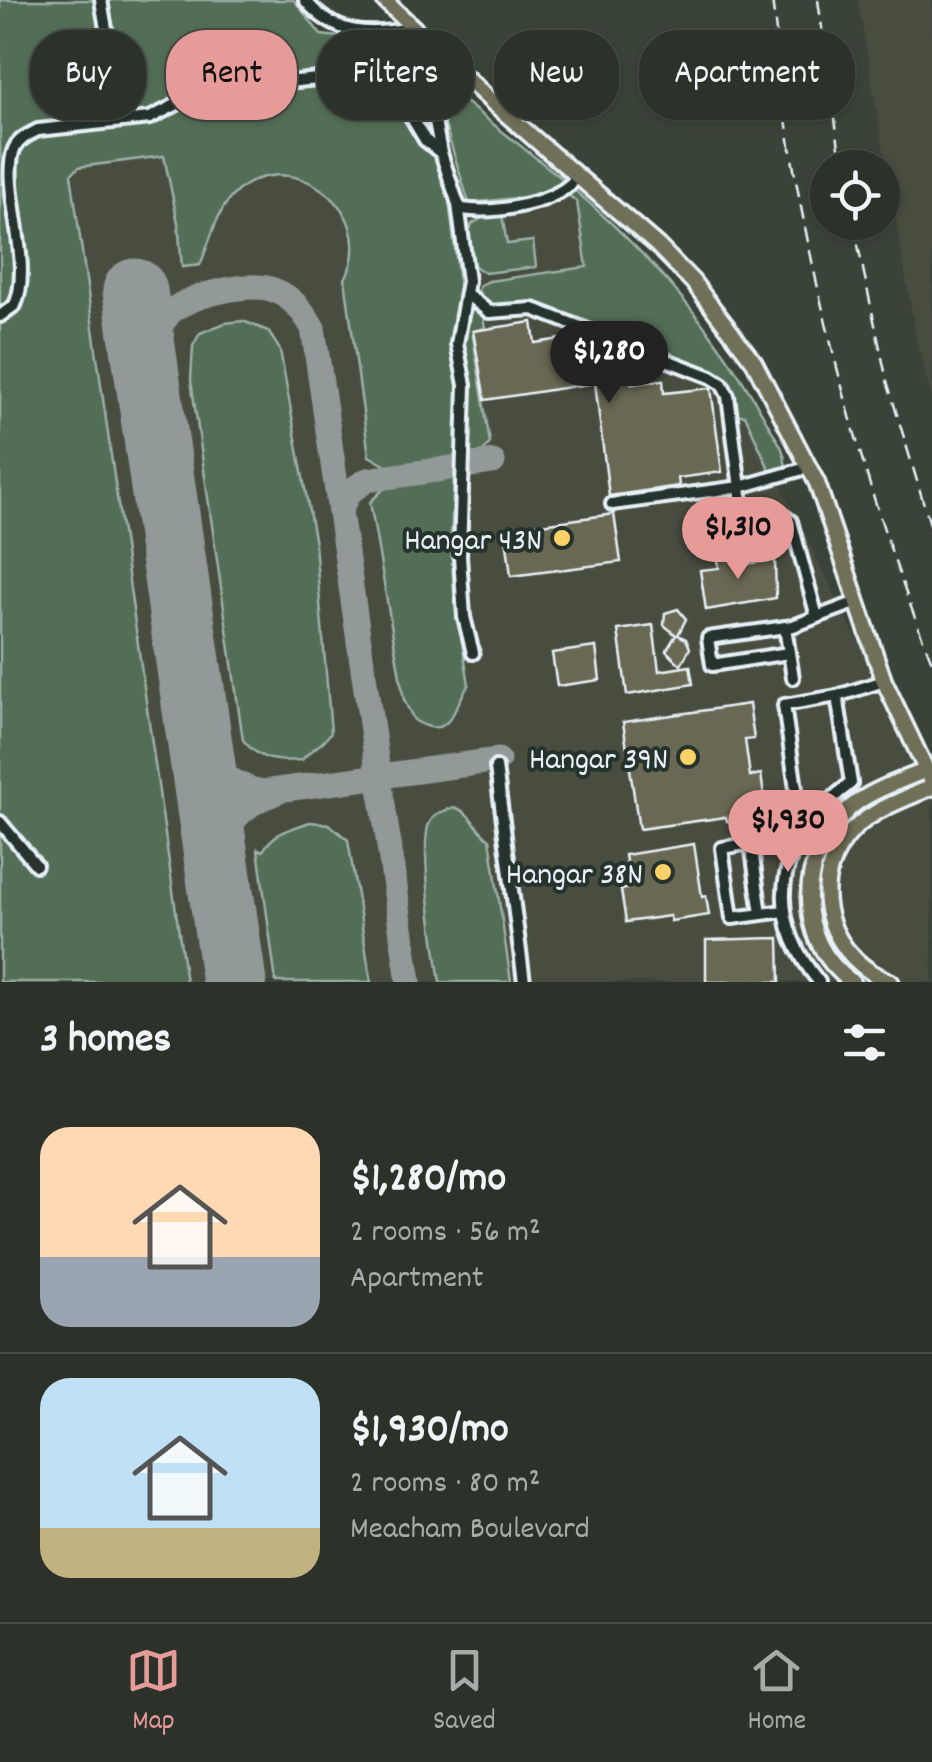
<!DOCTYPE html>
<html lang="en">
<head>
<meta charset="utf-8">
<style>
  body { margin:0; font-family:Dekko,sans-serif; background:#343a32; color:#f1f3f6; height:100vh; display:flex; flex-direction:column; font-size:38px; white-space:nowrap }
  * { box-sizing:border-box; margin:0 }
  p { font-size:32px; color:#a6aaa8 }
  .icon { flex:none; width:55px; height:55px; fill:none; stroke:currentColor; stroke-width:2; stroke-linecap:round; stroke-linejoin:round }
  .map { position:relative; height:982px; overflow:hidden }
  .sheet { display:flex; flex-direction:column; background:#2c322a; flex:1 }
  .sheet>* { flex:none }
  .banner { position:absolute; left:30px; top:30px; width:872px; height:90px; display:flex; gap:20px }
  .fabs { position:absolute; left:810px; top:150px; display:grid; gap:20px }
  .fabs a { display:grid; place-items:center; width:90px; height:90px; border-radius:50%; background:#2c322a; box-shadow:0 2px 8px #0004,0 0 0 2px #484d47; font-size:50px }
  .price { position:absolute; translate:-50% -85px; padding:0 22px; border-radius:35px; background:#e69b98; color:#111; font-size:32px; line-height:65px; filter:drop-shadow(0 2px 5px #0008) }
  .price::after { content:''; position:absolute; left:50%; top:60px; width:30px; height:22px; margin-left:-15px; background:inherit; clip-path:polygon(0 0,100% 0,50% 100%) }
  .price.active { background:#222; color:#fff }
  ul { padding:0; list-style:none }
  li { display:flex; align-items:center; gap:30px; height:250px; padding:0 40px }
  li+li { border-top:2px solid #484d47 }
  li span { display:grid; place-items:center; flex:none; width:280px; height:200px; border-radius:30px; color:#555 }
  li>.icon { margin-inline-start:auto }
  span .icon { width:120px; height:120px; fill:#fffc; stroke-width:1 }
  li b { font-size:42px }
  h2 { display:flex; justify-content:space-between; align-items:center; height:120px; padding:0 40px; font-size:42px }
  .chip { padding:0 35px; border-radius:40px; background:#2c322a; box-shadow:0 2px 8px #0004,0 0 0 2px #484d47; font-size:35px; line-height:90px }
  .chip.active { background:#e69b98; color:#111 }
  .dock { display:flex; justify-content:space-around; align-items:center; height:140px; border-top:2px solid #484d47; background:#2c322a; font-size:28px; color:#a6aaa8 }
  .dock a { display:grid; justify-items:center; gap:5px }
  .dock .active { color:#e69b98 }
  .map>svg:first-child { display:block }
  .built { fill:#484e40 }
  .green { fill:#526e56; stroke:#9db0a7; stroke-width:2.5 }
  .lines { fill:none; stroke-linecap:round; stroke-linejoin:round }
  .taxiway { stroke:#919a98; stroke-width:25 }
  .runway { stroke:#919a98; stroke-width:65 }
  .building { fill:#696853; stroke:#e8f1f8; stroke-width:2.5 }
  .minor-casing { stroke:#e8f1f8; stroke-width:18 }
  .major-casing { stroke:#e8f1f8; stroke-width:21 }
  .minor { stroke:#26332d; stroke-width:10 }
  .major { stroke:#706f59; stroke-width:14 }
  .rail { stroke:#e8f1f8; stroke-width:2.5; stroke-dasharray:15 8; stroke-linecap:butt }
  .poi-dot { fill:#ffd166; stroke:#26332d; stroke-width:4 }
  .labels { text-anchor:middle; stroke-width:8; stroke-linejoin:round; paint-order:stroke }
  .poi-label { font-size:32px; fill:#e8f1f8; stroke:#26332d; text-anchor:end }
</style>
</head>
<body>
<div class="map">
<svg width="932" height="982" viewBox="0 0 932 982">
  <rect width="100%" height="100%" fill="#3a4338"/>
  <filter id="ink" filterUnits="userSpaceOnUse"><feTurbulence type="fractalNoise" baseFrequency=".01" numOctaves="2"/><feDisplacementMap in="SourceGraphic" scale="20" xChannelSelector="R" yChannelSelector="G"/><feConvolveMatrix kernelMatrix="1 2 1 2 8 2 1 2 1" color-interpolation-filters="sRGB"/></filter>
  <g filter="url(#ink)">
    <g class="built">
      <polygon points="0,0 294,0 321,35 424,119 454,98 610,226 685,306 740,404 932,791 932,982 0,982"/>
      <polygon points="858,0 932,0 932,397 917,342"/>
    </g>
    <g class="green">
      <path d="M0,0H294L321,35L386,42L400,50L430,118L449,200L460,291L451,340L461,385L459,459L390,468L369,456L345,279C383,206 280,137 229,200C215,217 209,245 200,265L182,267L178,223L164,156L79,167L71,174L186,982H0Z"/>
      <polygon points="455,94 564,180 564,185 556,192 551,190 526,197 469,203 444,122 443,111 448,96"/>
      <path d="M572,188C651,255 718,332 768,424C775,437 787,451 785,466L781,471L771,473L745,415H737L734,396L719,374L529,302L488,306L478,291L480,285L489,281L587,267L577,202L567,194Z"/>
      <polygon points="502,215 507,244 533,241 536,267 485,273 470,263 466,241 472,224 482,218"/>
      <polygon points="474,304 482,310 485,328 472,331 490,443 480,456 473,456 468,449 470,385 462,336"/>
      <path d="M243,321L268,331L280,350L315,544L331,732C323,746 311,748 302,760C276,762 260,761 243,740L191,380L193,346L200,333L225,323Z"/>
      <path d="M454,474L451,538L454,592L469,685C453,705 452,744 414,720L404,700L370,502L389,484Z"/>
      <path d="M457,808C473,815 476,830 490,839L511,982H440C436,955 418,840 430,822C436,812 446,809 457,808Z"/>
      <path d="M310,822L329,824L348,840L371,982H276L258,849L263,851C273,832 291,829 310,822Z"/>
    </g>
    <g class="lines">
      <g class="taxiway">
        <path d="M150,395C152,368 150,334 170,313C185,296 245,283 267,288C288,293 303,310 313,328L409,982"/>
        <polyline points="340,511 349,492 367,480 493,462"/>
        <path d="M197,727C200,763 229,786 263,792L498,760"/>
        <path d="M220,882C212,841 234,807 273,794"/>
      </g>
      <polyline class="runway" points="135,291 234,982"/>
    </g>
    <g class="building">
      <polygon points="532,322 535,343 580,336 590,340 592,354 616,350 616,357 628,355 632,384 663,380 664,393 711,388 722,472 678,478 679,486 609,496 595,383 485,400 473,331"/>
      <polygon points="614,514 621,562 511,576 505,529"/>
      <polygon points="735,549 737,565 775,560 776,598 706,610 700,570 719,568 717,552"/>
      <polygon points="678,609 686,619 678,635 686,639 690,648 681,665 666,651 676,635 664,625 665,613"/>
      <polygon points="653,625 659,671 690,666 693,684 627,695 618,630"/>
      <polygon points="596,647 600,680 557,686 552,653"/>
      <polygon points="749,704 754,739 745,740 750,776 761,774 766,811 742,814 742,819 727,821 726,817 639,829 623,722"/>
      <polygon points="694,844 702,897 706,896 709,915 671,921 670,916 626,922 621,890 630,888 625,855"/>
      <polygon points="779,938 780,982 706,982 706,940"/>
    </g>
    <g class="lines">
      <g class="minor-casing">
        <g id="minor">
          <polyline points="101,0 122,121"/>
          <path d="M305,0C334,36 369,36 412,28"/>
          <polyline points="440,82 432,105 441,153"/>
          <polyline points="458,204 468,281 457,344 465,385 460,556 464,617 473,653"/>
          <polyline points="468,295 489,312 533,309 711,377 722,384 728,396 744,518 781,514 791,521 817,617"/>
          <path d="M0,316L15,305C34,263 0,186 14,149C19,139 28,135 38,130L150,118L195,95L214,89L318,79L337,80L398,95L425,140L441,153L458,204L462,209C495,214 558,204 578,176"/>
          <polyline points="612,504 740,487 810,467"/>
          <polyline points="785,627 793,678"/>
          <polyline points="789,653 712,665 708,638 793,626 857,602"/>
          <polyline points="837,696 884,681"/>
          <polyline points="496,767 524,982"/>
          <polyline points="0,822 36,865"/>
          <path d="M802,831L784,705L837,696L851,783C780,837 759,909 819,982"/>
          <polyline points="761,914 751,843 722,848 732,918 784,911"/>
        </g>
      </g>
      <g class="major-casing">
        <g id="major">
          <polyline points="384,0 492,102 658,246 693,282 754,362 817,483 884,681 932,782"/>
          <path d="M852,982C792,939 798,855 850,808C870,790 902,781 926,770"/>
          <path d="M891,982C832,960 805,890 846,838C866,811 903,800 932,787"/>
        </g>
      </g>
      <use href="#minor" class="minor"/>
      <use href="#major" class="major"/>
      <g class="rail">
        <path d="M772,0C779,52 783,106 792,158C822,329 868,501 932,662"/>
        <polyline points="818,0 842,168"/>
        <polyline points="853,222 887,381 932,531"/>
      </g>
    </g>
  </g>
  <g class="poi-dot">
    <circle cx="562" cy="538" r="10"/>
    <circle cx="688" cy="757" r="10"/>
    <circle cx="663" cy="872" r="10"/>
  </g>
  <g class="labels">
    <g class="poi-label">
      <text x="542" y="549">Hangar 43N</text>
      <text x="668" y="768">Hangar 39N</text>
      <text x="643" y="883">Hangar 38N</text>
    </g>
  </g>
</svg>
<div class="fabs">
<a><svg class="icon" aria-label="locate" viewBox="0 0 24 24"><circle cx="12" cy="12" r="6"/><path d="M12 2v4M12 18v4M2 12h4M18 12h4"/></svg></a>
</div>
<b class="price active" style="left:609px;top:406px">$1,280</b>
<b class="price" style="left:738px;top:582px">$1,310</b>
<b class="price" style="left:788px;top:875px">$1,930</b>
<div class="banner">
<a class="chip">Buy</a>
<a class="chip active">Rent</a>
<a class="chip">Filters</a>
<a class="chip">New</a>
<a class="chip">Apartment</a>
</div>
</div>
<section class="sheet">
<h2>3 homes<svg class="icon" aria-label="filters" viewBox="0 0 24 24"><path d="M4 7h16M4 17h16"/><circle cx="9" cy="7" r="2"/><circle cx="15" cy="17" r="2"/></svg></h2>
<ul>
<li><span style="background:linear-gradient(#ffd9b3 65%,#9aa5b1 0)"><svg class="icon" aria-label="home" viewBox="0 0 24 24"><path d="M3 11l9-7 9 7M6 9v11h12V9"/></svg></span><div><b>$1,280/mo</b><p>2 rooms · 56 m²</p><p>Apartment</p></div></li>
<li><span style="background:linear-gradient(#bfe0f5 75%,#c2b280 0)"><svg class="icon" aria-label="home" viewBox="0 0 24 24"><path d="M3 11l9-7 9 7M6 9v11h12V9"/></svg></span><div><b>$1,930/mo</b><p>2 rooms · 80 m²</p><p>Meacham Boulevard</p></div></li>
</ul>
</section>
<nav class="dock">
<a class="active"><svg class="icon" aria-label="map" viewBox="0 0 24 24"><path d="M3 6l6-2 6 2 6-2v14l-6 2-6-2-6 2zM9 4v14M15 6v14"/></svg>Map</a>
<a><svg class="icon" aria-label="saved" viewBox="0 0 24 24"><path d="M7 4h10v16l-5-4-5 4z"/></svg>Saved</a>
<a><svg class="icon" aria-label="home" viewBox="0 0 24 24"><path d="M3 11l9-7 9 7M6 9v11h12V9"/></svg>Home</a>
</nav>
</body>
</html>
